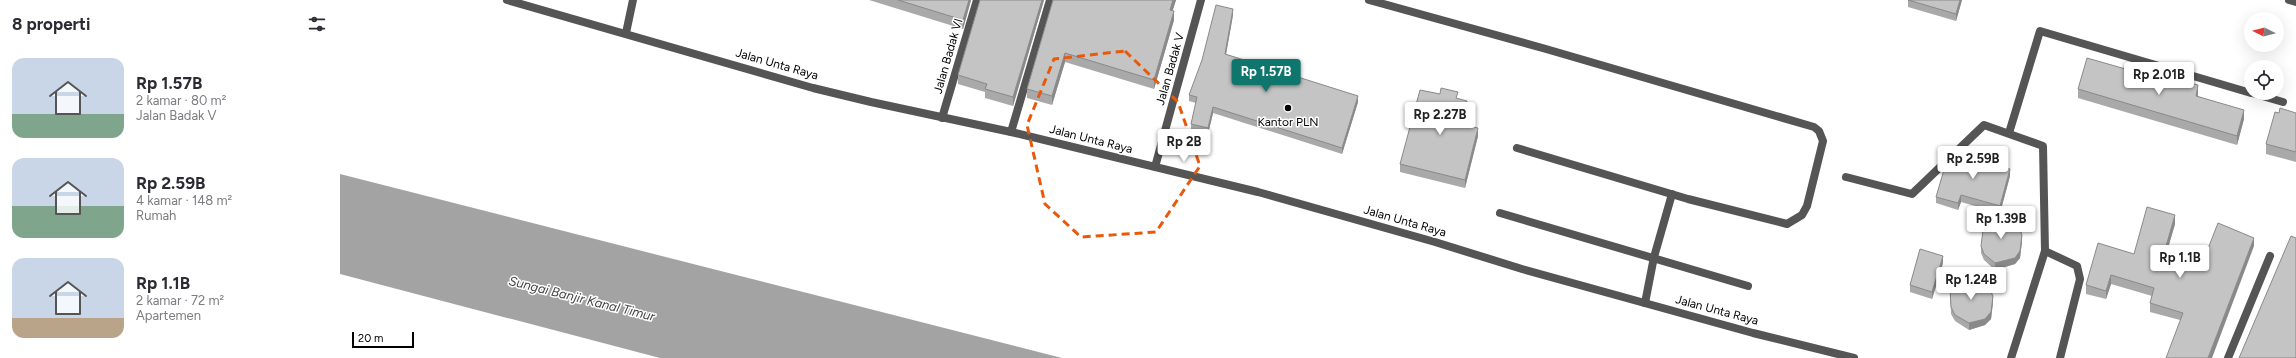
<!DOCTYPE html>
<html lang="id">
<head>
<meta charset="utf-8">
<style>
  body { margin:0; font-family:Figtree,sans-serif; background:#f2f2f3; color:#2b2b33; height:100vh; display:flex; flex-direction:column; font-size:15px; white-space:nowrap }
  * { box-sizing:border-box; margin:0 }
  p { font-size:13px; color:#7c7c81 }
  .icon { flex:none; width:22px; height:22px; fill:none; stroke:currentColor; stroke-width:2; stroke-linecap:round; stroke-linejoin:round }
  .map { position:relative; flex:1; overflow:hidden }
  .drawer { display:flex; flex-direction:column; background:#fff; width:340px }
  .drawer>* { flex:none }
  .needle { width:26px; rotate:276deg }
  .controls { position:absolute; left:1904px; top:12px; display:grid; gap:8px }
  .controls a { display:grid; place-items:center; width:40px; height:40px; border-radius:50%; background:#fff; box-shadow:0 4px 16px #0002; font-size:20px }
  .scale { position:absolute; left:12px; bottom:10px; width:62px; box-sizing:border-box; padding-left:4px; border:2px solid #000; border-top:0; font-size:11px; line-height:14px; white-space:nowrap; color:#000; -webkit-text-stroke:3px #fff; paint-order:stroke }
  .price { position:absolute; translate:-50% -34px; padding:0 9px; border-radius:4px; background:#fff; color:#222; font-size:13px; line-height:26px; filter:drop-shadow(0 1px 2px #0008) }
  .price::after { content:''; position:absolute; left:50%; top:24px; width:12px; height:9px; margin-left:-6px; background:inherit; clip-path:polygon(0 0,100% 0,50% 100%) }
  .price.selected { background:#0f766e; color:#fff }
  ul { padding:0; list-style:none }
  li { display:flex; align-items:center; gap:12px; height:100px; padding:0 12px }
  li span { display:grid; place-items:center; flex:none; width:112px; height:80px; border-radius:12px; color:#555 }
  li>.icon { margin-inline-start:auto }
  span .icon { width:48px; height:48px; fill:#fffc; stroke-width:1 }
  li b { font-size:17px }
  h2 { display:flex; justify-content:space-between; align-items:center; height:48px; padding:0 12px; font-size:17px }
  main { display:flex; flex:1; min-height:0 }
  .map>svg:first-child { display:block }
  .water { fill:#a3a3a3 }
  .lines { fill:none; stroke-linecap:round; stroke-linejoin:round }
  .service { stroke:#555; stroke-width:8 }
  .minor { stroke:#555; stroke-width:8 }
  .tertiary { stroke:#555; stroke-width:8 }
  .wall { fill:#a9a9a9 }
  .shaded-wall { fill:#898989 }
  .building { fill:#c4c4c4; stroke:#898989 }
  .marked { fill:none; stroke:#e8590c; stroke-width:3; stroke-dasharray:8 5; stroke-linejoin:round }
  .poi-dot { fill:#000; stroke:#fff; stroke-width:1.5 }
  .labels { text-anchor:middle; stroke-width:3; stroke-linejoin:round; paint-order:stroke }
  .street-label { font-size:12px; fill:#000; stroke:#fff }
  .poi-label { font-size:12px; fill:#000; stroke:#fff }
  .water-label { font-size:13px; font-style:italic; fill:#444; stroke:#fff }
</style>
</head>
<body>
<main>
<section class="drawer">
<h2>8 properti<svg class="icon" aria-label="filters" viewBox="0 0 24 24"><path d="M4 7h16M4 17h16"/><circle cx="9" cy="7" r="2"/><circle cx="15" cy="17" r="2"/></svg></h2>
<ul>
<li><span style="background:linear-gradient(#c9d6e8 70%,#7fa58c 0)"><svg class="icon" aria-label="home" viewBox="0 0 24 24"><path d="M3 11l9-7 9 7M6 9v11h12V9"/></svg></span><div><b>Rp 1.57B</b><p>2 kamar · 80 m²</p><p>Jalan Badak V</p></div></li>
<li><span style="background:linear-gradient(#c9d6e8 60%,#7fa58c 0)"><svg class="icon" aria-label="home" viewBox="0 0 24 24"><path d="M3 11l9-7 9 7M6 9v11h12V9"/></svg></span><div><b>Rp 2.59B</b><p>4 kamar · 148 m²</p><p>Rumah</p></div></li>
<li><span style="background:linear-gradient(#c9d6e8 75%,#b9a48a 0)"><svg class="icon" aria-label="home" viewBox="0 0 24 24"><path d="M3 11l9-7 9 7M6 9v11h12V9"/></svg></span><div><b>Rp 1.1B</b><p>2 kamar · 72 m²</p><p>Apartemen</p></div></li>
</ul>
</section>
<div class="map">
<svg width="1956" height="358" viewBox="0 0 1956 358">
  <rect width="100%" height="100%" fill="#fff"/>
  <polygon class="water" points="0,174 722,358 320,358 0,274"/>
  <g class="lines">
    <g class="service">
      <polyline points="1029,0 1206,49 1474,127 1479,131 1483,141 1467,206 1462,215 1447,224 1348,199 1177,148"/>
      <polyline points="1912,93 1943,102"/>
      <polyline points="1669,133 1700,31 1911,93"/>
      <polyline points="1506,177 1572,194 1644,125 1703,146 1705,251 1671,358"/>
      <polyline points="1160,213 1408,286"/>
      <polyline points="1705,251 1737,266 1740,279 1720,358"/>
      <polyline points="1305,303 1314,257 1332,194"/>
    </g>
    <g class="minor">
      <polyline points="1949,0 1956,2"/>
      <polyline points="286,33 293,0"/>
      <polyline points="602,118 637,0"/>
      <polyline points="671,132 710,0"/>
      <polyline points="815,167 861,0"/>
      <polyline points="1888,358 1930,256"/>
    </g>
    <polyline class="tertiary" points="167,0 473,88 531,102 671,132 918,192 1095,242 1182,269 1413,333 1514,358"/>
  </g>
  <g class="wall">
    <polygon points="529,0 631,0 623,29"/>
    <polygon points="640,0 704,0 673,106 645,98 645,92 618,84 618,75"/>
    <polygon points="713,0 836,0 832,11 834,20 814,89 725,62 712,105 687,98 687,89"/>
    <polygon points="1568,0 1622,0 1616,21 1568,7"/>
    <polygon points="893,15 886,54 1018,102 1002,154 873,113 868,134 851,130 851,124 856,103 849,101 849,95"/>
    <polygon points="1738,89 1858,94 1858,96 1904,119 1897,145 1738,98"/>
    <polygon points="1118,99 1127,109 1124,125 1138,136 1125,188 1060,172 1060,164"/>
    <polygon points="1939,113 1956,113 1956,162 1926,154 1926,144"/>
    <polygon points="1670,176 1660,213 1621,202 1618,210 1596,203 1596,197"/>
    <polygon points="1835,224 1826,254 1862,264 1914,246 1840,320 1810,312 1810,303 1812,296 1771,284 1766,299 1746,294 1746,285 1794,254"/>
    <polygon points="1682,241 1680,258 1675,264 1655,270 1644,260 1641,253 1641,246"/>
    <polygon points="1603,263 1592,299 1570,292 1570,285"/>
    <polygon points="1610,288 1653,302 1651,319 1645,325 1629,330 1615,321 1611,314"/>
  </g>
  <g class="shaded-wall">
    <polygon points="629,0 631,0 623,29 623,20"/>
    <polygon points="702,0 704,0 673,106 673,97"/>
    <polygon points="833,0 836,0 830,19 830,10"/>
    <polygon points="1620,0 1622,0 1616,21 1616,14"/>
    <polygon points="893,9 893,15 885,60 885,54"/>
    <polygon points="834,11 834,20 814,89 814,80"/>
    <polygon points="725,53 725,62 712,105 712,96"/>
    <polygon points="1858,85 1858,94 1856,104 1856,96"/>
    <polygon points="1018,96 1018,102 1002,154 1002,148"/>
    <polygon points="1127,101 1127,109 1122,133 1122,124"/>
    <polygon points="873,107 873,113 868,134 868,128"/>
    <polygon points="1904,110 1904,119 1897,145 1897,136"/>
    <polygon points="1138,128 1138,136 1125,188 1125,180"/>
    <polygon points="1670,169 1670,176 1660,213 1660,206"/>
    <polygon points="1621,195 1621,202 1618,210 1618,203"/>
    <polygon points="1835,215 1835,224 1824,262 1824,253"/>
    <polygon points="1682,235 1682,241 1680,258 1675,264 1655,270 1655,263"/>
    <polygon points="1914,238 1914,246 1872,358 1868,358"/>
    <polygon points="1603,256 1603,263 1592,299 1592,292"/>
    <polygon points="1771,275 1771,284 1766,299 1766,291"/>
    <polygon points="1653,296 1653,302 1651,319 1645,325 1629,330 1629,323"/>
  </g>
  <g class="building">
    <polygon points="558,0 629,0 623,20"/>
    <polygon points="640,0 702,0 673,97 645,89 647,84 618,75"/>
    <polygon points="713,0 833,0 830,10 834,11 814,80 725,53 712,96 687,89"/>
    <polygon points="1568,0 1620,0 1616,14"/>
    <polygon points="876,5 893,9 885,54 1018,96 1002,148 873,107 868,128 851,124 857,97 849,95 862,60"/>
    <polygon points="1747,58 1824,80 1825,76 1858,85 1856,96 1904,110 1897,136 1738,89"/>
    <polygon points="1101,88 1118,92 1116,98 1127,101 1122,124 1138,128 1125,180 1060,164 1080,90 1100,94"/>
    <polygon points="1940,108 1956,113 1956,152 1926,144 1935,112 1939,113"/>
    <polygon points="1615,153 1670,169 1660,206 1621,195 1618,203 1596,197 1606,163"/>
    <polygon points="1807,207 1835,215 1824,253 1862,264 1878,223 1914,238 1868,358 1826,358 1843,313 1810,303 1814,288 1771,275 1766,291 1746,285 1758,243 1794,254"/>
    <polygon points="1655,215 1672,222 1679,227 1682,235 1680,251 1675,258 1655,263 1644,254 1641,246 1643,230"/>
    <polygon points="1951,236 1956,238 1956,358 1899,358"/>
    <polygon points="1580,249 1603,256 1592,292 1570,285"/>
    <polygon points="1639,279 1649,288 1653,296 1651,312 1645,319 1629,323 1615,315 1611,307 1610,288 1626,280"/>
  </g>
  <path class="marked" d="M785,51L838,102L860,166L816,232L741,237L705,204L687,125L714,59Z"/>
  <circle class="poi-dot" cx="948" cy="108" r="4"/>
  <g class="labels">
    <g class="street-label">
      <text transform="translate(608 56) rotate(-74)" y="4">Jalan Badak VI</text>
      <text transform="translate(437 64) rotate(16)" y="4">Jalan Unta Raya</text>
      <text transform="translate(830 69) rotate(-74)" y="4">Jalan Badak V</text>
      <text transform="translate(751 139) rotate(14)" y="4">Jalan Unta Raya</text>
      <text transform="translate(1065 221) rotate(16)" y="4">Jalan Unta Raya</text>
      <text transform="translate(1377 310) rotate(15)" y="4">Jalan Unta Raya</text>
    </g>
    <g class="poi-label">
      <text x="948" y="126">Kantor PLN</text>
    </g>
    <g class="water-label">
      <text transform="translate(242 298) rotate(14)" y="5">Sungai Banjir Kanal Timur</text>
    </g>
  </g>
</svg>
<div class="controls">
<a><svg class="needle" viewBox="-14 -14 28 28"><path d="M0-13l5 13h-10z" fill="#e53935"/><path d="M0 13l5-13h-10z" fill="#7c7c81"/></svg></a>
<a><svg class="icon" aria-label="locate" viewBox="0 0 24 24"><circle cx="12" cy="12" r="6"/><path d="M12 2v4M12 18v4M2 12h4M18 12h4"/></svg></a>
</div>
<div class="scale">20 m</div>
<b class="price selected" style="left:926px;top:93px">Rp 1.57B</b>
<b class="price" style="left:1819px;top:96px">Rp 2.01B</b>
<b class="price" style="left:1100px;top:136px">Rp 2.27B</b>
<b class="price" style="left:844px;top:163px">Rp 2B</b>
<b class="price" style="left:1633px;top:180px">Rp 2.59B</b>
<b class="price" style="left:1661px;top:240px">Rp 1.39B</b>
<b class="price" style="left:1840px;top:279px">Rp 1.1B</b>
<b class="price" style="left:1631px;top:301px">Rp 1.24B</b>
</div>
</main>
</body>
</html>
